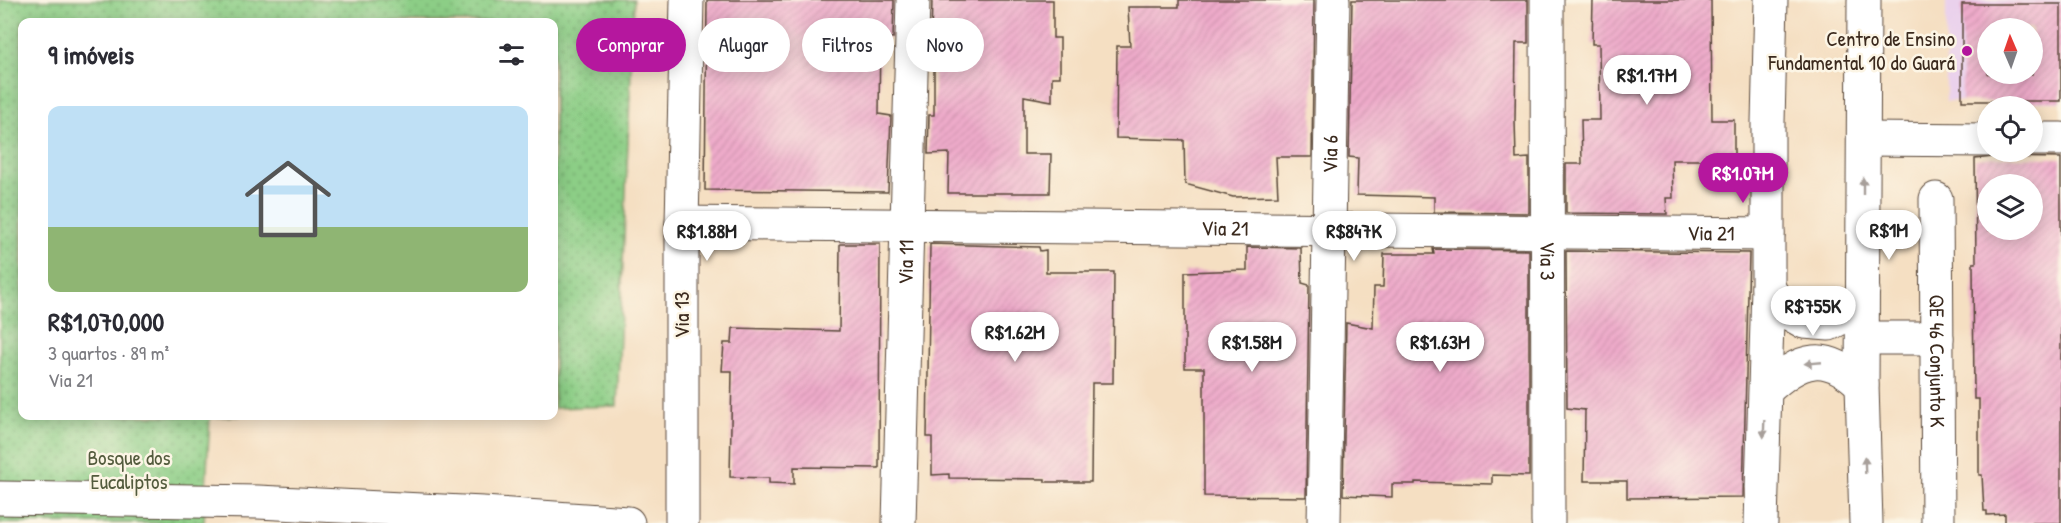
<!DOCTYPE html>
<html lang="pt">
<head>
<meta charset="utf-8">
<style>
  body { margin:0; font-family:"Patrick Hand",sans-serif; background:#f7f7f7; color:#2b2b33; height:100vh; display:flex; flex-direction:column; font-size:22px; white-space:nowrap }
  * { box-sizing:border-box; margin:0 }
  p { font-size:20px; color:#7c7c81 }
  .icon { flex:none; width:33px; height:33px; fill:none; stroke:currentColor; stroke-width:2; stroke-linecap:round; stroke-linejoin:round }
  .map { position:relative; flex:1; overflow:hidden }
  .drawer { position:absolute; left:18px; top:18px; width:540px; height:402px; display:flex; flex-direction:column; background:#fff; border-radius:12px; box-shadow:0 3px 15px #0003 }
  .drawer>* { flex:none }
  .top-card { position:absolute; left:576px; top:18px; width:570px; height:54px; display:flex; gap:12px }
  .needle { width:39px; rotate:358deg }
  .fabs { position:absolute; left:1977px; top:18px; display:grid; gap:12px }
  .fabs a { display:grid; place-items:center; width:66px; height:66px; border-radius:50%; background:#fff; box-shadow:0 3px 15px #0003; font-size:30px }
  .price { position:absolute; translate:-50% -51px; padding:0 14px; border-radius:21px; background:#fff; color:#222; font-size:20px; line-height:39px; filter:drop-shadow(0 2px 3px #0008) }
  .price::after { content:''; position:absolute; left:50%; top:36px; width:18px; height:14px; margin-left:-9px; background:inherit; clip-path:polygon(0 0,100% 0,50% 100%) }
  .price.on { background:#b5179e; color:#fff }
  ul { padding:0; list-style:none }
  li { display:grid; align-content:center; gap:12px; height:318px; padding:0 30px }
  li+li { border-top:2px solid #e1e1e2 }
  li span { display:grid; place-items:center; height:186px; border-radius:12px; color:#555 }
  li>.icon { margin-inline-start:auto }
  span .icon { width:108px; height:108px; fill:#fffc; stroke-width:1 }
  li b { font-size:26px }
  h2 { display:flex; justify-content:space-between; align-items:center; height:72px; padding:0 30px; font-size:26px }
  .tag { padding:0 21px; border-radius:27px; background:#fff; box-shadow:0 3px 15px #0003; font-size:21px; line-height:54px }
  .tag.on { background:#b5179e; color:#fff }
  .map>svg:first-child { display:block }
  .built { fill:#ead1ec; fill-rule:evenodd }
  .park { fill:url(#park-dots); stroke:#647c52; stroke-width:1.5 }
  .building { fill:url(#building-hatch); fill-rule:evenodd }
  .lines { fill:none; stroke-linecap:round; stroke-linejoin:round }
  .street-casing { stroke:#574537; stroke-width:35 }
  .secondary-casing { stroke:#574537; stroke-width:35 }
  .street { stroke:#fff; stroke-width:33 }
  .secondary { stroke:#fff; stroke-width:33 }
  .oneway { fill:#a79f9a }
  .poi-dot { fill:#b5179e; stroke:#fcf5e5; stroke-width:2 }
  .labels { text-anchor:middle; stroke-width:5; stroke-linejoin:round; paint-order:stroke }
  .poi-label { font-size:21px; fill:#3b2a1e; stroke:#fcf5e5; text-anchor:end }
  .street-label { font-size:21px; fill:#3b2a1e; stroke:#fcf5e5 }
  .park-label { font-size:21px; fill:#535b3d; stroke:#fcf5e5 }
</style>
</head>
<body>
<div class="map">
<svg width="2061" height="523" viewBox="0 0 2061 523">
  <defs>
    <pattern id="park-dots" width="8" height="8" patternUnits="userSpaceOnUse" patternTransform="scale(1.5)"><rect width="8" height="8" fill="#8cce86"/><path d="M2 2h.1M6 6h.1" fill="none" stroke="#74a76d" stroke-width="1.8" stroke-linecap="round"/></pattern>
    <pattern id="building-hatch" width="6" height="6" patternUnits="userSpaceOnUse" patternTransform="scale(1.5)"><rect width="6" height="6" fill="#eeabca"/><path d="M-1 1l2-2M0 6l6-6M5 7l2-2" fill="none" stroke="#cd93ad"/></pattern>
  </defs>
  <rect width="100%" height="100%" fill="#fcf5e5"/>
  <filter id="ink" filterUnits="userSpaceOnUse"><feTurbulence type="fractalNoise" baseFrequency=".0167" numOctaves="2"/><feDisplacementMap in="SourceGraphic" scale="12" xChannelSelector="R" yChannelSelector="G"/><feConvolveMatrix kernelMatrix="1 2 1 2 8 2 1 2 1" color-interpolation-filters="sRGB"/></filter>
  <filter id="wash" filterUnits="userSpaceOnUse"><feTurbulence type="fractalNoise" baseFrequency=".008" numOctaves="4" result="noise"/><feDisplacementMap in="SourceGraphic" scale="24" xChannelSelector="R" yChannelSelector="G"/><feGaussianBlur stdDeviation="1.35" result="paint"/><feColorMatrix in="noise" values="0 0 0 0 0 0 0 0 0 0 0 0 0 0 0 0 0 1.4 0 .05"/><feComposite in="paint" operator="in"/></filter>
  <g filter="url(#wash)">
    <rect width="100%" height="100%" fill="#f5dfc2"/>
    <path class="built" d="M1946,0H2061V102L1946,101ZM1988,28H2032V74H1988Z"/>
    <polygon class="park" points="0,0 634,0 617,406 554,408 554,22 22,22 22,416 240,416 210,417 204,523 0,523"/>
    <g id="blocks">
      <g class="building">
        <polygon points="707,0 894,0 893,38 880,37 879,114 891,116 888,192 705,190"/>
        <polygon points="932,0 1053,0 1053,38 1060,38 1060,77 1052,77 1052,101 1024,96 1024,154 1051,154 1050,193 948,193 949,153 928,154 929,115 934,115 934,37 931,37"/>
        <polygon points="1179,0 1314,0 1312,157 1276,157 1278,196 1233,197 1185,184 1184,140 1116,138 1117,46 1130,46 1128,7 1179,7"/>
        <polygon points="1352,0 1528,0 1528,43 1516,43 1515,120 1516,159 1529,158 1529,213 1434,212 1434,197 1357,195 1358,158 1349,157"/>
        <polygon points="1593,0 1711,0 1712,120 1734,120 1734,160 1672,160 1673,198 1666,198 1667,214 1566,213 1566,164 1582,164 1581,120 1600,120 1599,44 1592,44"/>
        <path d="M1962,4H2061V101H1962ZM1988,28H2032V74H1988Z"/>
        <path d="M1993,157L2061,158V523H2005V514L1987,515V511H1984L1982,475H1979V399H1974L1973,263H1976L1975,159ZM1988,184H2032V230H1988Z"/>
        <polygon points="840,244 880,244 879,468 794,467 794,484 769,483 769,478 730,477 732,371 722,371 724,343 732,343 733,328 839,331"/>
        <polygon points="930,244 1039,247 1040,251 1046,250 1046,272 1114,272 1113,383 1092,383 1091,482 1045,482 1045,479 949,478 949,474 932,475 932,437 927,437"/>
        <polygon points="1247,247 1301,248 1302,283 1309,285 1306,497 1204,496 1204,368 1185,368 1185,272 1247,270"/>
        <polygon points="1433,249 1529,250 1529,476 1492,475 1492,484 1415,482 1415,484 1392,484 1392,497 1343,495 1346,323 1373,328 1374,287 1383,287 1384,254 1434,254"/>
        <polygon points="1566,251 1749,253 1743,497 1627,498 1627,481 1584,481 1585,410 1567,408"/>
      </g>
    </g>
  </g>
  <g filter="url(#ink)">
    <use href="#blocks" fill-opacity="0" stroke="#574537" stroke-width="1.5"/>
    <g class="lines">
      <g class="street-casing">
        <g id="street">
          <path id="s1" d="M1547,0L1548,523"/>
          <polyline points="1864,139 1988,140"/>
          <polyline points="2032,139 2061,139"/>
          <path id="s2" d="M1936,199L1938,523"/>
          <path id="s3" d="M682,223L1768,234"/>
          <polyline points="1863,338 1937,338"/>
          <polyline points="0,498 258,502 483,513 628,523"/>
          <polyline points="682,523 682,223 687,0"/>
          <path id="s4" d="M899,523L913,0"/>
          <path id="s5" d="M1324,523L1333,0"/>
        </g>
      </g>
      <g class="secondary-casing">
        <g id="secondary">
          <polyline points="1864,0 1862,385 1866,523"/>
          <polyline points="1768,287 1781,309 1804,322 1829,324 1852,312 1863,290"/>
          <path d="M1766,390C1801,357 1826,350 1862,385"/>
          <polyline points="1761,523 1768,287 1768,122 1771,0"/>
        </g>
      </g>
      <use href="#street" class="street"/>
      <use href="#secondary" class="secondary"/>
    </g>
    <defs><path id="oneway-solid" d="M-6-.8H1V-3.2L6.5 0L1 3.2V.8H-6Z" transform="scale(1.5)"/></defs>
    <g class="oneway">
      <use href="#oneway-solid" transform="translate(1863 186) rotate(-90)"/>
      <use href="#oneway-solid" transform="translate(1813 363) rotate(175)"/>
      <use href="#oneway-solid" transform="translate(1764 429) rotate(92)"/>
      <use href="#oneway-solid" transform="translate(1865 465) rotate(-92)"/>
    </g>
  </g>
  <circle class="poi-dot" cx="1967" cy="51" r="6"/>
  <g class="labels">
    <g class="poi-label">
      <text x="1955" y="46">Centro de Ensino<tspan x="1955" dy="24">Fundamental 10 do Guará</tspan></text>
    </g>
    <g class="street-label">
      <text dy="7" stroke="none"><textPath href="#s5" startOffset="369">Via 6</textPath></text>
      <text dy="7" stroke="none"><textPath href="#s3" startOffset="543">Via 21</textPath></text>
      <text dy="7" stroke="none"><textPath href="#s3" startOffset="1029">Via 21</textPath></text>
      <text dy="7" stroke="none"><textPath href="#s4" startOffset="261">Via 11</textPath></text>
      <text dy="7" stroke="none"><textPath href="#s1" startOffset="261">Via 3</textPath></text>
      <text transform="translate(682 315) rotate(-90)" y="7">Via 13</text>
      <text dy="7" stroke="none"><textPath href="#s2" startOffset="162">QE 46 Conjunto K</textPath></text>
    </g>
    <g class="park-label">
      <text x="129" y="465">Bosque dos<tspan x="129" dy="24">Eucaliptos</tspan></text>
    </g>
  </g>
</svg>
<div class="fabs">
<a><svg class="needle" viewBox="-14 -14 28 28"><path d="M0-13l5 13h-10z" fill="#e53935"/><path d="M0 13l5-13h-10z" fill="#7c7c81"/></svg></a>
<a><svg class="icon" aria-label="locate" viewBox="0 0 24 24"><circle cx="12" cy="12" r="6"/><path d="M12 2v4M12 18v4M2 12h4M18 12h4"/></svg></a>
<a><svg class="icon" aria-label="layers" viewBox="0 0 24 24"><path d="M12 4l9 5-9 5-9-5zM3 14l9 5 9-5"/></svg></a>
</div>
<b class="price" style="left:1647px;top:106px">R$1.17M</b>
<b class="price on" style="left:1743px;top:204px">R$1.07M</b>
<b class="price" style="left:1889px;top:261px">R$1M</b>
<b class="price" style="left:707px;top:262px">R$1.88M</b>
<b class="price" style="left:1354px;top:262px">R$847K</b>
<b class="price" style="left:1813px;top:337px">R$755K</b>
<b class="price" style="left:1015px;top:363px">R$1.62M</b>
<b class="price" style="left:1252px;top:373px">R$1.58M</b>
<b class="price" style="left:1440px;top:373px">R$1.63M</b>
<div class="top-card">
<a class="tag on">Comprar</a>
<a class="tag">Alugar</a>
<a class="tag">Filtros</a>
<a class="tag">Novo</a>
</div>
<section class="drawer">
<h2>9 imóveis<svg class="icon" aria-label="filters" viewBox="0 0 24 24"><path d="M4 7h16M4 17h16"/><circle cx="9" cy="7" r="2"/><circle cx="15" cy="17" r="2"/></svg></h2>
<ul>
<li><span style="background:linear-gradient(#bfe0f5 65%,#8fb573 0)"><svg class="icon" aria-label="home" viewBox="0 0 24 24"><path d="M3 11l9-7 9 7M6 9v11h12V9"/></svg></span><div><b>R$1,070,000</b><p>3 quartos · 89 m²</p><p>Via 21</p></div></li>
</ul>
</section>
</div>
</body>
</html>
